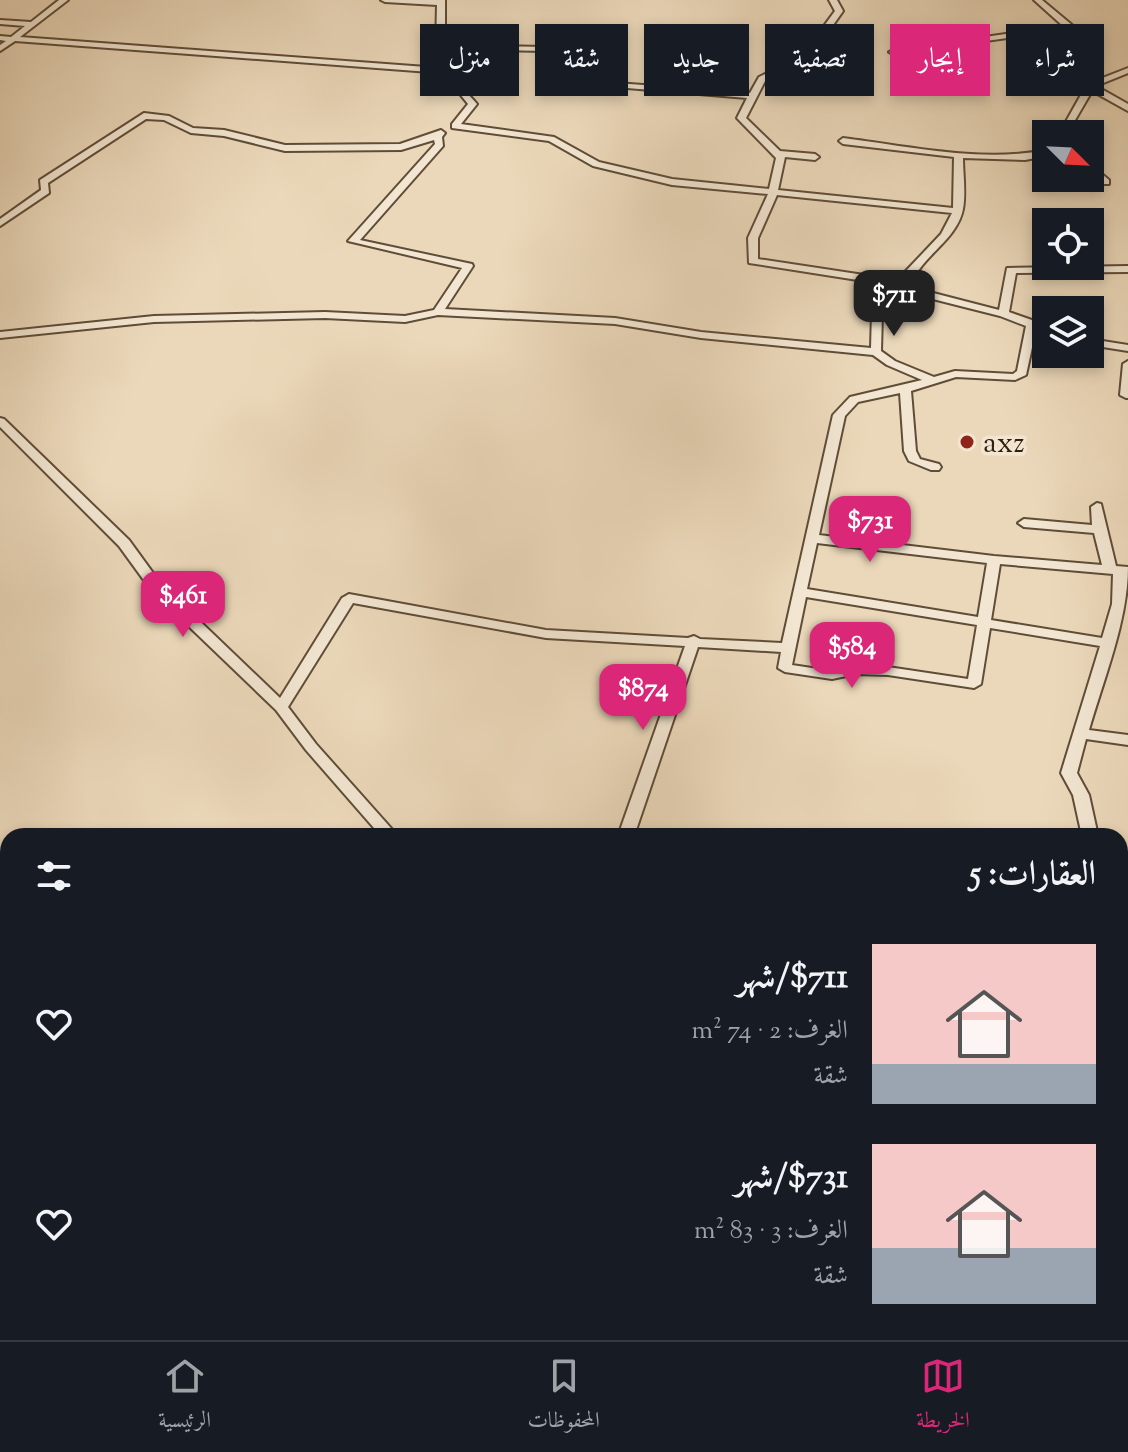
<!DOCTYPE html>
<html lang="ar">
<head>
<meta charset="utf-8">
<style>
  body { margin:0; font-family:"Sorts Mill Goudy",Amiri,serif; background:#20242c; color:#f1f3f6; direction:rtl; height:100vh; display:flex; flex-direction:column; font-size:30px; white-space:nowrap }
  * { box-sizing:border-box; margin:0 }
  p { font-size:26px; color:#9ea1a6 }
  .icon { flex:none; width:44px; height:44px; fill:none; stroke:currentColor; stroke-width:2; stroke-linecap:round; stroke-linejoin:round }
  .map { position:relative; flex:1; overflow:hidden; direction:ltr }
  .side { position:absolute; left:0px; top:828px; width:1128px; height:512px; display:flex; flex-direction:column; background:#171b24; border-radius:24px 24px 0 0; box-shadow:0 4px 12px #0003; direction:rtl }
  .side>* { flex:none }
  .guide { position:absolute; left:24px; top:24px; width:1080px; height:72px; direction:rtl; display:flex; gap:16px }
  .needle { width:52px; rotate:114deg }
  .controls { position:absolute; left:1032px; top:120px; display:grid; gap:16px }
  .controls a { display:grid; place-items:center; width:72px; height:72px; border-radius:0px; background:#171b24; box-shadow:0 4px 12px #0003; font-size:40px }
  .price { position:absolute; translate:-50% -68px; padding:0 18px; border-radius:16px; background:#db2777; color:#fff; font-size:26px; line-height:52px; filter:drop-shadow(0 2px 4px #0008) }
  .price::after { content:''; position:absolute; left:50%; top:48px; width:24px; height:18px; margin-left:-12px; background:inherit; clip-path:polygon(0 0,100% 0,50% 100%) }
  .price.selected { background:#222; color:#fff }
  ul { padding:0; list-style:none }
  li { display:flex; align-items:center; gap:24px; height:200px; padding:0 32px }
  li span { display:grid; place-items:center; flex:none; width:224px; height:160px; border-radius:0px; color:#555 }
  li>.icon { margin-inline-start:auto }
  span .icon { width:96px; height:96px; fill:#fffc; stroke-width:1 }
  li b { font-size:34px }
  h2 { display:flex; justify-content:space-between; align-items:center; height:96px; padding:0 32px; font-size:34px }
  .tag { padding:0 28px; border-radius:0px; background:#171b24; box-shadow:0 4px 12px #0003; font-size:28px; line-height:72px }
  .tag.selected { background:#db2777; color:#fff }
  .dock { display:flex; justify-content:space-around; align-items:center; height:112px; border-top:2px solid #363941; background:#171b24; font-size:22px; color:#9ea1a6 }
  .dock a { display:grid; justify-items:center; gap:4px }
  .dock .selected { color:#db2777 }
  .map>svg:first-child { display:block }
  .lines { fill:none; stroke-linecap:round; stroke-linejoin:round }
  .minor-casing { stroke:#604d37; stroke-width:4 }
  .minor { fill:#f2e6d2; fill-rule:evenodd }
  .poi-dot { fill:#8f2418; stroke:#f2e6d2; stroke-width:3 }
  .labels { text-anchor:middle; stroke-width:7; stroke-linejoin:round; paint-order:stroke }
  .poi-label { font-size:30px; fill:#321f0b; stroke:#f2e6d2; text-anchor:start }
</style>
</head>
<body>
<div class="map">
<svg width="1128" height="1340" viewBox="0 0 1128 1340">
  <rect width="100%" height="100%" fill="#ebd8ba"/>
  <filter id="stains"><feTurbulence type="fractalNoise" baseFrequency=".0025" numOctaves="4"/><feColorMatrix values="0 0 0 0 .2 0 0 0 0 .09 0 0 0 0 .02 0 0 0 .5 -.17"/></filter>
  <radialGradient id="worn" r=".72"><stop offset=".6" stop-color="#630" stop-opacity="0"/><stop offset="1" stop-color="#630" stop-opacity=".3"/></radialGradient>
  <g class="lines">
    <g class="minor-casing">
      <g id="minor">
        <path d="M59,0H68L20,37L440,68L436,47L437,5L385,2L381,0H445V45L545,47L549,49L545,51L445,49C446,74 462,87 477,104L461,124L554,137L599,162L672,179L769,189L776,158L737,118L747,98L603,86L599,84L603,82L750,93L759,77L780,67L813,41L835,11L829,0H837L843,11L819,45L805,58L786,71L765,81L746,118L780,151L815,154L819,157L815,160L785,157L778,190L953,208L954,157L843,144L839,141L843,138C908,146 981,163 1046,150V156L1025,160L963,158C963,174 966,193 963,209C957,241 919,257 910,287L999,310L1007,268L1128,266V272L1016,273L1009,312L1046,325V332L1036,329L1026,375L1015,380L956,377L911,391L916,451L920,459L939,464L941,467L939,470H931L909,461L904,451L900,393L858,402L845,416L819,535L994,556L1102,565L1094,533L1024,527L1018,523L1024,519L1092,525L1091,507L1097,503L1101,504L1116,566L1128,567C1128,620 1104,678 1089,730L1128,735V745L1086,739L1077,773L1089,795L1098,836H1082L1073,795L1061,773L1100,646L990,628L981,684L974,688L888,675L856,674L832,679L785,672L778,668L781,652L698,647L634,836H618L685,646L546,638L353,603L288,707L316,744L398,836H381L306,750L276,710L151,590L119,546L0,427V418L4,419L129,540L161,584L280,698L342,598L349,594L546,630L688,638L694,636L700,639L782,643L833,415L850,397L922,380L887,365L873,355L701,338L615,324L438,315L405,322L325,318L154,322L0,338V332L154,316L325,312L405,316L434,310L462,268L348,241L435,144L434,140L401,150L285,151L224,136L191,133L164,120L146,119L48,183L49,193L0,226V219L41,190L40,180L144,113L169,116L193,128L224,130L285,145L400,144L441,130L445,133L442,137L443,146L360,240L472,264L473,266L445,309L615,318L701,332L871,348L872,312C886,303 893,311 899,290L864,281L749,263L748,238L768,194L672,185L593,166L549,141L452,128V124L468,104L443,73L15,41L0,51V45L6,41L0,40V36L11,37L25,26L0,24V20L31,22ZM777,195L952,213L941,234L905,272L901,284L864,275L758,259V238ZM909,293L1000,316L1026,326L1017,371L1013,374L955,371L934,377L895,361L881,351L882,314C897,312 905,307 909,293ZM817,543L987,563L978,617L807,589ZM1000,564L1113,574L1112,604L1102,638L991,620ZM806,597L977,625L968,679L888,667L856,666L832,671L792,665Z"/>
        <polygon points="1034,0 1042,0 1072,25 1072,29 893,54 889,52 893,50 1063,26"/>
        <polygon points="1128,68 1128,73 1096,86 1128,104 1128,111 1092,91 1067,134 1059,134 1087,84"/>
        <polygon points="1090,164 1109,180 1109,184 1103,184 1090,172"/>
        <polygon points="1090,339 1128,345 1128,351 1090,345"/>
        <polygon points="1128,361 1128,398 1126,398 1120,395 1123,364"/>
        <polygon points="1120,964 1128,966 1128,978 1120,976"/>
        <polygon points="0,1095 8,1097 8,1111 0,1109"/>
        <polygon points="295,1332 316,1332 313,1340 292,1340"/>
        <polygon points="597,1332 618,1332 614,1340 593,1340"/>
        <polygon points="725,1332 746,1332 743,1340 722,1340"/>
        <polygon points="773,1332 798,1332 802,1340 777,1340"/>
        <polygon points="819,1332 839,1332 836,1340 816,1340"/>
        <polygon points="956,1332 976,1332 973,1340 953,1340"/>
      </g>
    </g>
    <use href="#minor" class="minor"/>
  </g>
  <circle class="poi-dot" cx="967" cy="442" r="8"/>
  <g class="labels">
    <g class="poi-label">
      <text x="983" y="452">axz</text>
    </g>
  </g>
  <rect width="100%" height="100%" filter="url(#stains)"/>
  <rect width="100%" height="100%" fill="url(#worn)"/>
</svg>
<div class="controls">
<a><svg class="needle" viewBox="-14 -14 28 28"><path d="M0-13l5 13h-10z" fill="#e53935"/><path d="M0 13l5-13h-10z" fill="#9ea1a6"/></svg></a>
<a><svg class="icon" aria-label="locate" viewBox="0 0 24 24"><circle cx="12" cy="12" r="6"/><path d="M12 2v4M12 18v4M2 12h4M18 12h4"/></svg></a>
<a><svg class="icon" aria-label="layers" viewBox="0 0 24 24"><path d="M12 4l9 5-9 5-9-5zM3 14l9 5 9-5"/></svg></a>
</div>
<b class="price selected" style="left:894px;top:338px">$711</b>
<b class="price" style="left:870px;top:564px">$731</b>
<b class="price" style="left:183px;top:639px">$461</b>
<b class="price" style="left:852px;top:690px">$584</b>
<b class="price" style="left:643px;top:732px">$874</b>
<div class="guide">
<a class="tag">شراء</a>
<a class="tag selected">إيجار</a>
<a class="tag">تصفية</a>
<a class="tag">جديد</a>
<a class="tag">شقة</a>
<a class="tag">منزل</a>
</div>
<section class="side">
<h2>العقارات: 5<svg class="icon" aria-label="filters" viewBox="0 0 24 24"><path d="M4 7h16M4 17h16"/><circle cx="9" cy="7" r="2"/><circle cx="15" cy="17" r="2"/></svg></h2>
<ul>
<li><span style="background:linear-gradient(#f6c9c9 75%,#9aa5b1 0)"><svg class="icon" aria-label="home" viewBox="0 0 24 24"><path d="M3 11l9-7 9 7M6 9v11h12V9"/></svg></span><div><b>$711/شهر</b><p>الغرف: 2 · 74 m²</p><p>شقة</p></div><svg class="icon" aria-label="heart" viewBox="0 0 24 24"><path d="M12 20l-8-8c-3-5 5-10 8-4 3-6 11-1 8 4z"/></svg></li>
<li><span style="background:linear-gradient(#f6c9c9 65%,#9aa5b1 0)"><svg class="icon" aria-label="home" viewBox="0 0 24 24"><path d="M3 11l9-7 9 7M6 9v11h12V9"/></svg></span><div><b>$731/شهر</b><p>الغرف: 3 · 83 m²</p><p>شقة</p></div><svg class="icon" aria-label="heart" viewBox="0 0 24 24"><path d="M12 20l-8-8c-3-5 5-10 8-4 3-6 11-1 8 4z"/></svg></li>
</ul>
</section>
</div>
<nav class="dock">
<a class="selected"><svg class="icon" aria-label="map" viewBox="0 0 24 24"><path d="M3 6l6-2 6 2 6-2v14l-6 2-6-2-6 2zM9 4v14M15 6v14"/></svg>الخريطة</a>
<a><svg class="icon" aria-label="saved" viewBox="0 0 24 24"><path d="M7 4h10v16l-5-4-5 4z"/></svg>المحفوظات</a>
<a><svg class="icon" aria-label="home" viewBox="0 0 24 24"><path d="M3 11l9-7 9 7M6 9v11h12V9"/></svg>الرئيسية</a>
</nav>
</body>
</html>
